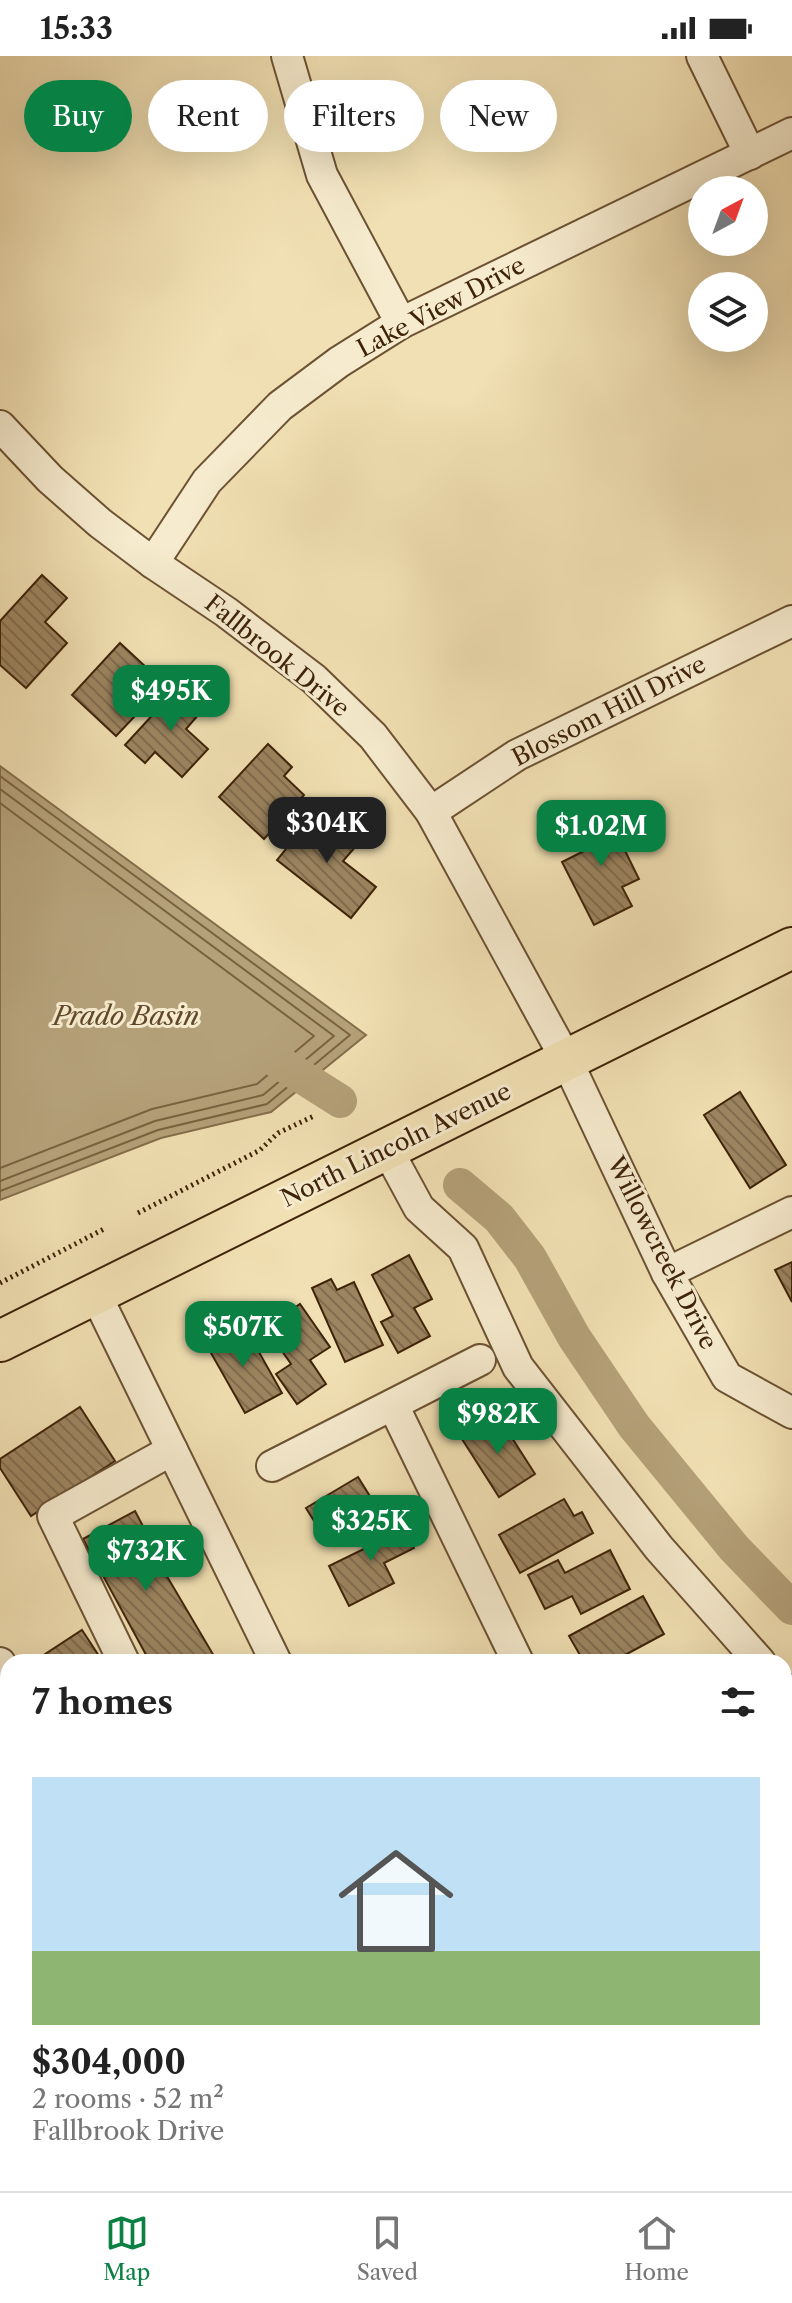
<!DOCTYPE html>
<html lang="en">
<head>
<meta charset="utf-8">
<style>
  body { margin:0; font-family:"Libre Caslon Text",serif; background:#f2f2f2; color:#222; height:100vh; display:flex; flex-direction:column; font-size:30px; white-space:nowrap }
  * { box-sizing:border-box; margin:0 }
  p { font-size:26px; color:#767676 }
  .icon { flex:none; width:44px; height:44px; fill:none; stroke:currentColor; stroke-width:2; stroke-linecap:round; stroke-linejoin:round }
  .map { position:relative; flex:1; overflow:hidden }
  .drawer { position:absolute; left:0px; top:1598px; width:792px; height:538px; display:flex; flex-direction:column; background:#fff; border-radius:24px 24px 0 0; box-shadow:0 8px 32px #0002 }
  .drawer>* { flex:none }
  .hud { position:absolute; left:24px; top:24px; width:744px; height:72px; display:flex; gap:16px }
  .needle { width:52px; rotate:41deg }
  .fabs { position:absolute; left:688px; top:120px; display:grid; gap:16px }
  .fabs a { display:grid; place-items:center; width:80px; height:80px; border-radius:50%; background:#fff; box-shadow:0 8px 32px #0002; font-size:40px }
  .price { position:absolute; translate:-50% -68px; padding:0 18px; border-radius:16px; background:#0b8043; color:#fff; font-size:26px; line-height:52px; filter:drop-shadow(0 2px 4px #0008) }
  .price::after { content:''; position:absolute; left:50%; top:48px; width:24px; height:18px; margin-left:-12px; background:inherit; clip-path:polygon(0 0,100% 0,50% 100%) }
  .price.active { background:#222; color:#fff }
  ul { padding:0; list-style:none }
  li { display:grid; align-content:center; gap:16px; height:424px; padding:0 32px }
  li+li { border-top:2px solid #e0e0e0 }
  li span { display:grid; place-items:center; height:248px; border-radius:0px; color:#555 }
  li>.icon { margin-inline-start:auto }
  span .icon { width:144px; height:144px; fill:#fffc; stroke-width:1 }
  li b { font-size:34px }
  h2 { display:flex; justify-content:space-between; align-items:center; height:96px; padding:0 32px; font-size:34px }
  .pill { padding:0 28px; border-radius:36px; background:#fff; box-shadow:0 8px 32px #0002; font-size:28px; line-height:72px }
  .pill.active { background:#0b8043; color:#fff }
  .status { display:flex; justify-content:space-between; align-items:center; height:56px; padding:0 40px; background:#fff; direction:ltr }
  .status svg { height:22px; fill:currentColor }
  .tabs { display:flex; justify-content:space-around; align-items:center; height:112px; border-top:2px solid #e0e0e0; background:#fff; font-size:22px; color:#767676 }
  .tabs a { display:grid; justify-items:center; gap:4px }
  .tabs .active { color:#0b8043 }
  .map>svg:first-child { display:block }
  .water { fill:#b4a079; stroke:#856e4c; stroke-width:2 }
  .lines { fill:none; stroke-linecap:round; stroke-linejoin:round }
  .shore { stroke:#7a6240; stroke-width:2 }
  .canal { stroke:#b4a079; stroke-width:34 }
  .building { fill:url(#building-back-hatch); stroke:#3f2308; stroke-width:2 }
  .minor-casing { stroke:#6c5233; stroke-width:34 }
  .major-casing { stroke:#3f2308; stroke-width:44 }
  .path { stroke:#3f2308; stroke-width:5; stroke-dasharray:2 4; stroke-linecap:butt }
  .minor { stroke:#f6ebce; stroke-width:30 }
  .major { stroke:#f1e0b3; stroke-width:40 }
  .labels { text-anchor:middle; stroke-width:6; stroke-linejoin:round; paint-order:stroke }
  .street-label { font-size:24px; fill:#3f2308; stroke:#f6ebce }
  .water-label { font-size:26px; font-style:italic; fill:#62482a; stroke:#f6ebce }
</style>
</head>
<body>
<div class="status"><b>15:33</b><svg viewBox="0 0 49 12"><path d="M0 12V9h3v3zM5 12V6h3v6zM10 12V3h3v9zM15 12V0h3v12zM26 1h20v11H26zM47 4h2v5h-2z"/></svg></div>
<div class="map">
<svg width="792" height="2135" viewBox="0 0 792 2135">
  <defs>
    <pattern id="building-back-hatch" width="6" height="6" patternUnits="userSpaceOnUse" patternTransform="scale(2)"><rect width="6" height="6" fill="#9c8561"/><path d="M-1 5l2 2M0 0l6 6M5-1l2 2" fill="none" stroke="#816c4e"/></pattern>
  </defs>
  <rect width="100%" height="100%" fill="#f1e0b3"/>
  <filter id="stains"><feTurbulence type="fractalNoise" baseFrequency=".0025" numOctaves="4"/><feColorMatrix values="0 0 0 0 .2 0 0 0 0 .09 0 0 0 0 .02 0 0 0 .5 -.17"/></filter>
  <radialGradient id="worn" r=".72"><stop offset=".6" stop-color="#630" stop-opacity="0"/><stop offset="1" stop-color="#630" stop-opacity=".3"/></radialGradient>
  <polygon class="water" points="0,710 366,979 271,1056 161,1082 0,1144"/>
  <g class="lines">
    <g class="shore">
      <polyline points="0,720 350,979 267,1048 158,1074 0,1135"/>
      <polyline points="0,733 334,980 263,1039 155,1065 0,1125"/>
      <polyline points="0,747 314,980 257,1028 152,1053 0,1112"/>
    </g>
    <g class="canal">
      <polyline points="269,1000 340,1045"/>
      <polyline points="460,1129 499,1162 530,1202 574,1281 634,1370 734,1492 792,1552"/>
      <polyline points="0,1943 8,1961"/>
      <polyline points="0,2082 8,2075"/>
      <polyline points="80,2128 83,2135"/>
    </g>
  </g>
  <g class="building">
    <polygon points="42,519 67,542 45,566 67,587 26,632 0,609 0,565"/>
    <polygon points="120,587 147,612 136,625 153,641 116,680 72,639"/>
    <polygon points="181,628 206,650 186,673 208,693 182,721 155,696 145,707 125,689"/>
    <polygon points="268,688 292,711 284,720 304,739 264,783 219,741"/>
    <polygon points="603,750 639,823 622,831 632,850 594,869 562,806 588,793 574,765"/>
    <polygon points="316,756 357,789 343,805 376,831 351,862 277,804"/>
    <polygon points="740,1036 786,1109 750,1132 704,1059"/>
    <polygon points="409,1199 432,1243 414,1252 430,1280 398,1297 381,1266 393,1260 372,1219"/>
    <polygon points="792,1206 792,1246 775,1214"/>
    <polygon points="331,1223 337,1234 354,1226 383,1289 345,1306 312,1232"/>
    <polygon points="300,1248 330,1291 310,1304 326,1328 297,1348 276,1318 291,1308 266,1272"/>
    <polygon points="228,1269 239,1288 251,1282 282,1337 245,1357 203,1283"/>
    <polygon points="80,1351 115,1405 31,1460 0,1412 0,1403"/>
    <polygon points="498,1360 535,1418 499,1441 462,1383"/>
    <polygon points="358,1421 381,1458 329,1489 306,1452"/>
    <polygon points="564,1443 574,1460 582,1456 593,1477 520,1517 499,1479"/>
    <polygon points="135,1455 167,1516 165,1517 214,1600 203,1606 150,1606 83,1483"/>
    <polygon points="399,1462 414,1492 384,1507 394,1527 349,1550 329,1510 370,1490 365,1480"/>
    <polygon points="610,1494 630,1533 581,1558 572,1540 545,1553 528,1519 558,1504 565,1517"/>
    <polygon points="643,1540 664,1578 612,1606 584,1606 569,1580"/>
    <polygon points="82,1574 103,1606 33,1606"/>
    <polygon points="792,1920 792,1970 786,1973 789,1979 784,1982 784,1924"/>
    <polygon points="792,1995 792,2032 784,2036 784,1999"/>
    <polygon points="299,2128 357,2128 346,2135 303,2135"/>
  </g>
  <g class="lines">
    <g class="minor-casing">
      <g id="minor">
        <polyline points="287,0 322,119 401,267"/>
        <polyline points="702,0 750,98"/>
        <polyline points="0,370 50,423 100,467 153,507 226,556 314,623 373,680 431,756 567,1005 667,1217 727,1321 792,1357"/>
        <polyline points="153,507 207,425 280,350 339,306 401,267 792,77"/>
        <polyline points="431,756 517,699 792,565"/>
        <polyline points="387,1093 419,1152 463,1192 518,1311 659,1492 760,1606"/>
        <polyline points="667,1217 792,1156"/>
        <polyline points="96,1239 276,1606"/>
        <polyline points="393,1349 518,1606"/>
        <polyline points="272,1410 480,1304"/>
        <polyline points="124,1606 53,1460 172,1394"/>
        <polyline points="0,1607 8,1653"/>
        <polyline points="784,1632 792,1641"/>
        <polyline points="784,2102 792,2101"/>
        <polyline points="176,2128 179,2135"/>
        <polyline points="533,2128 537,2135"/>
        <polyline points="380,2135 384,2132 382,2128"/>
        <polyline points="692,2135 707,2128"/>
        <polyline points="780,2135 792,2123"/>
      </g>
    </g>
    <g class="major-casing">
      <polyline id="major" points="0,1285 792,892"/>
    </g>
    <g class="path">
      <polyline points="138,1157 260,1094 278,1077 314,1060"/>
      <polyline points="0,1227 104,1173"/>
    </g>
    <use href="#minor" class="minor"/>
    <use href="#major" class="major"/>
  </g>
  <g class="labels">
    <g class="street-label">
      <text transform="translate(441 251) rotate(-28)" y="8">Lake View Drive</text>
      <text transform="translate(277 600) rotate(39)" y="8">Fallbrook Drive</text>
      <text transform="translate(609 655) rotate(-27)" y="8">Blossom Hill Drive</text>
      <text transform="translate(396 1089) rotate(-26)" y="8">North Lincoln Avenue</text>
      <text transform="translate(662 1197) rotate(63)" y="8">Willowcreek Drive</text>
    </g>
    <g class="water-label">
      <text x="126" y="969">Prado Basin</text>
    </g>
  </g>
  <rect width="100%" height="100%" filter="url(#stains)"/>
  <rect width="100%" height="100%" fill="url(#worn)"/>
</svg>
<div class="fabs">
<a><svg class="needle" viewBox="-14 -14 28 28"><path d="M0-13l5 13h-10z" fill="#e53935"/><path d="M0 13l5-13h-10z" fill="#767676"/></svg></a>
<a><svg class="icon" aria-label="layers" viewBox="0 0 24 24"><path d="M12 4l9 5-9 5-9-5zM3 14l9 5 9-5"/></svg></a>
</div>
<b class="price" style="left:171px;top:677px">$495K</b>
<b class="price active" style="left:327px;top:809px">$304K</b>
<b class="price" style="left:601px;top:812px">$1.02M</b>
<b class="price" style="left:243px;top:1313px">$507K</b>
<b class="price" style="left:498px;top:1400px">$982K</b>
<b class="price" style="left:371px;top:1507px">$325K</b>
<b class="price" style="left:146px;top:1537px">$732K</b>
<div class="hud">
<a class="pill active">Buy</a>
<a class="pill">Rent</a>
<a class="pill">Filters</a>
<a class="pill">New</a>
</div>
<section class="drawer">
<h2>7 homes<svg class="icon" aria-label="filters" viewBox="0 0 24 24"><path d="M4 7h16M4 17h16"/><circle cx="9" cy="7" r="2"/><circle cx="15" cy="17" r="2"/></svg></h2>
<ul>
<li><span style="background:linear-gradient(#bfe0f5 70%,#8fb573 0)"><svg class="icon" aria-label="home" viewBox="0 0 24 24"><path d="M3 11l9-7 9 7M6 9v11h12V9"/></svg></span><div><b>$304,000</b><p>2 rooms · 52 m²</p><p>Fallbrook Drive</p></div></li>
</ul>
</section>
</div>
<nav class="tabs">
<a class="active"><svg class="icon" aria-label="map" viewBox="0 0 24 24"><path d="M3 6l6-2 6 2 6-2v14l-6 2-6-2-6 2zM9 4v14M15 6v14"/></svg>Map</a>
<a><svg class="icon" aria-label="saved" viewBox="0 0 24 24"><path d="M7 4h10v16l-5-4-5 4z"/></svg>Saved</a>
<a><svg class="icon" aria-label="home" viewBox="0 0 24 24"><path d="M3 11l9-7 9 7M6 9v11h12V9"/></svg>Home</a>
</nav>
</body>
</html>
